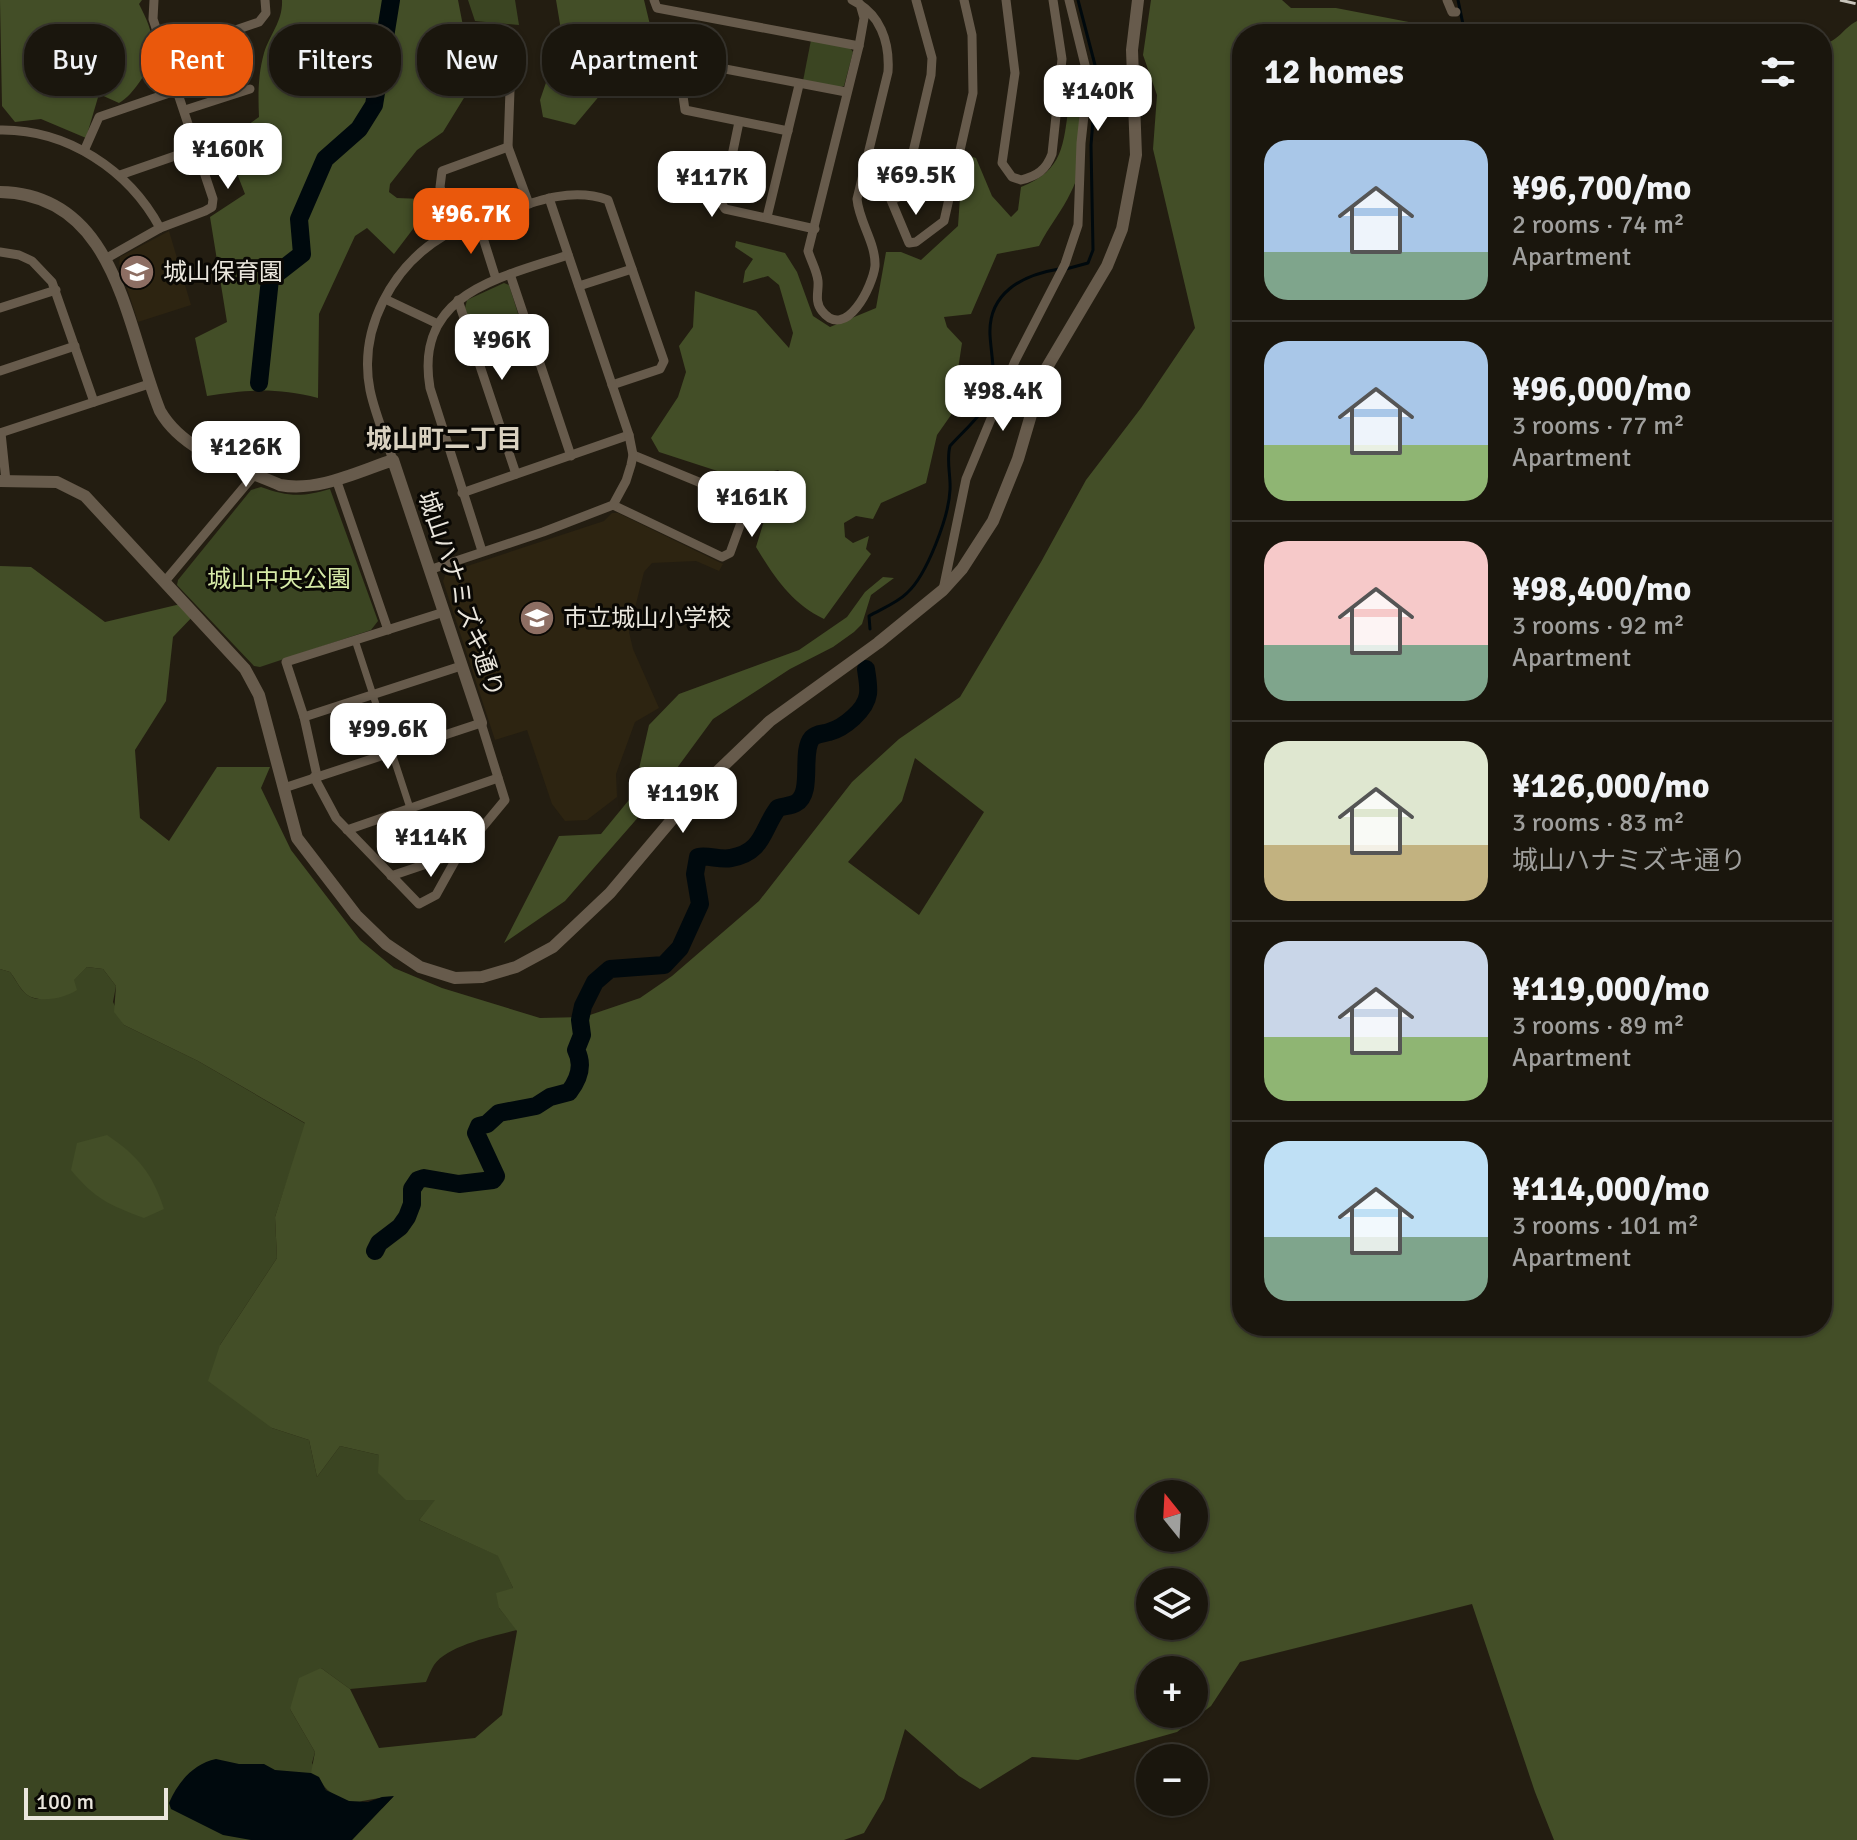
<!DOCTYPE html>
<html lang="en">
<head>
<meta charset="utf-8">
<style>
  body { margin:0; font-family:Signika,"Noto Sans JP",sans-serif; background:#231f16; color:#f1f3f6; height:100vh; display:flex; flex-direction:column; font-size:30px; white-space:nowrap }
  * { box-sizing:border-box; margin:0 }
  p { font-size:26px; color:#9f9f9d }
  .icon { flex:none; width:44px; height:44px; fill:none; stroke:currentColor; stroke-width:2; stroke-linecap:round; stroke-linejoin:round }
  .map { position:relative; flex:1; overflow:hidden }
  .side { position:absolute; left:1232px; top:24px; width:600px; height:1312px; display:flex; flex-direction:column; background:#1a160d; border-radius:32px; box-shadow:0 2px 6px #0004,0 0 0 2px #38352e }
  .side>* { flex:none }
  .guide { position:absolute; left:24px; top:24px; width:760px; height:72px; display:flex; gap:16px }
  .needle { width:52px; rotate:342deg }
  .fabs { position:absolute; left:1136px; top:1480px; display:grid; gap:16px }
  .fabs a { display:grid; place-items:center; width:72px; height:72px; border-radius:50%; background:#1a160d; box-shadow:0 2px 6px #0004,0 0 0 2px #38352e; font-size:40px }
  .scale { position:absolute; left:24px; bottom:20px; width:144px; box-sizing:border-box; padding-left:8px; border:4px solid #eae6dd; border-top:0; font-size:22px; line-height:28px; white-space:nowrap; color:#eae6dd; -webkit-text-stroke:6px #0a0804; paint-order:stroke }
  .price { position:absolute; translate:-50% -68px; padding:0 18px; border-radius:16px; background:#fff; color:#222; font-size:26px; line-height:52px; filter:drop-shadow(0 2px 4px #0008) }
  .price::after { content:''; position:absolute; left:50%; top:48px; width:24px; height:18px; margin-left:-12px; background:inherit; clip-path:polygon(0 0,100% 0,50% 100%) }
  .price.current { background:#ea580c; color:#fff }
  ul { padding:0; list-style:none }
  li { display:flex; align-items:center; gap:24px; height:200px; padding:0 32px }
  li+li { border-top:2px solid #38352e }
  li span { display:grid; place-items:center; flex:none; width:224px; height:160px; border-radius:24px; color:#555 }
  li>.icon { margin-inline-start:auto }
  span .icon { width:96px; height:96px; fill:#fffc; stroke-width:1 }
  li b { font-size:34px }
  h2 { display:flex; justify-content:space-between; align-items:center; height:96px; padding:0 32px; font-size:34px }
  .tag { padding:0 28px; border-radius:32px; background:#1a160d; box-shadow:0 2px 6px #0004,0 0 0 2px #38352e; font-size:28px; line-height:72px }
  .tag.current { background:#ea580c; color:#fff }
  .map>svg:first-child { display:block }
  .built { fill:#2d2411 }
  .green { fill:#3b4522 }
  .forest { fill:#434e27; fill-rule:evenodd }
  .water { fill:#00090d }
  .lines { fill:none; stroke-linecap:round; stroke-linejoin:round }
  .stream { stroke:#00090d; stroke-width:3 }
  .river { stroke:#00090d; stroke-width:18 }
  .pedestrian { stroke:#675b4c; stroke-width:7 }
  .minor { stroke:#675b4c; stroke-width:9 }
  .tertiary { stroke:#675b4c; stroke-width:12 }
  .rail { stroke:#c8c4bb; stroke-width:3; stroke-dasharray:16 8; stroke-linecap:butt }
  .labels { text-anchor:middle; stroke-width:6; stroke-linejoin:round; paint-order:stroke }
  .poi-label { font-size:24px; fill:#eae6dd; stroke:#0a0804; text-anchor:start }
  .park-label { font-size:24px; fill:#d6eaa7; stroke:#0a0804 }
  .street-label { font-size:24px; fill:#eae6dd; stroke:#0a0804 }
  .neighbourhood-label { font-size:26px; font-weight:bold; fill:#d9d1c0; stroke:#0a0804 }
</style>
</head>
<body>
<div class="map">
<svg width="1857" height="1840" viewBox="0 0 1857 1840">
  <rect width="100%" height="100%" fill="#231d11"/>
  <g class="built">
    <polygon points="169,231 191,305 138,322 119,263 120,257"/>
    <polygon points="612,513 618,513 723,564 719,571 696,561 652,563 644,572 629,632 633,649 659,708 635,722 616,774 617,797 587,820 565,821 552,804 527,730 495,740 443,581 446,573 604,521"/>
  </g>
  <g class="green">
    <polygon points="468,0 515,0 519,25 475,21"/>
    <polygon points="811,40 850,48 853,52 844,86 838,88 803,81"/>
    <polygon points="504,283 509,285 521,323 475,339 465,308 467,300"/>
    <path d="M261,487C288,497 303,497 330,489L378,621L371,630L260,667L254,666L177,585L178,580L251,490Z"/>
    <path d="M87,967L103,969L116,986L113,1002L124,1025L198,1061L306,1124L275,1217L277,1258L220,1345L272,1428L309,1440L317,1477L340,1446L379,1455L436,1500L419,1520L499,1556L513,1588L499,1608L517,1630C494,1636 448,1645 434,1665C431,1670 428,1677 426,1682L350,1689L321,1668L290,1709L315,1752L312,1763L326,1790L384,1809L352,1840H0V969L10,972C15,978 19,988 26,994C47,1011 73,980 87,967Z"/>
  </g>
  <g class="forest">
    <path d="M0,0H142L139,4C146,18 153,32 153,48C153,65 134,95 119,103L99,94L86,138L41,119L15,122L2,106Z"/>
    <path d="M282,0H458L470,62L467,93L443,132L417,150L390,184L389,192L397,198L422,199L413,229L394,254L367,228L355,236L319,314L318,398C277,388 249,389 207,396L195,338L227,322L210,217L245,194L227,148L235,134L259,117C258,94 258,75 264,53C270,34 283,21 282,0Z"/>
    <polygon points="556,0 644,0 652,33 575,125 543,117 540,100 562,36"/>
    <path d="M1151,0H1282L1291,8H1336L1440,28L1442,34H1242V1326H1822V45C1840,40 1842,29 1857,21V1840H1554L1535,1792L1472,1604L1240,1662L1211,1706L1177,1732L1078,1760L1032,1757L980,1789L959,1776L905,1729L884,1799L864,1833L844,1840H352L393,1797C369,1796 353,1811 329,1791C321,1785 321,1777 311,1773L315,1752L290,1709L299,1678L321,1668L350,1689L379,1748L475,1738L502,1715L517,1631L499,1608L496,1593L513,1588L498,1556L419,1520L435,1500H406L378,1473L379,1455L340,1446L317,1477L309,1440L272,1428L208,1381L220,1345L277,1258L275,1217L305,1123L198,1061L124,1025L114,1012L116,986L103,969L87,967L74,980L77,990C66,998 38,1004 26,994C20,989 15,978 10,972L0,969V566L31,567L105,622L189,602L196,613L173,637L166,701L135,750L140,818L169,841L217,767H270L261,788L291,850L360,940L394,968L442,988L540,1018L584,1017L640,998L672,976L759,901L852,782L899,739L960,697L1041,562L1086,480L1141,408L1195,328L1153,149L1157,95L1143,55ZM915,758L984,812L919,915L848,862L902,801ZM1150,1494H1194V1538H1150ZM1150,1582H1194V1626H1150ZM1150,1670H1194V1714H1150Z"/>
    <path d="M1069,104L1084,112C1083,139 1084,168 1071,192C1062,211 1049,226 1039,246L997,254L971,314L944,317L947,327L962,343L951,415L937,435L926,483L881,503L873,519L856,516L844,523L845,537L853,543L869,536L866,549L871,554L824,619C792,604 774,577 756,547L764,521L791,515L801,501L798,488L778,470L742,479L659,452L651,438L678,397L686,372L679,346L693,327L695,291L756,311L789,348L793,333L779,285L768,276L743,283L745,271L753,259L735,247L736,241L785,253L797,272L813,316L830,327L876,308L886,252H901L921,260L958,226L963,154L976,158L992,196L1011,217L1018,210L1021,187C1064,170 1063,145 1069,104Z"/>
    <polygon points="883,577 894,578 871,595 862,624 854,632 833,647 790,669 713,719 655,798 565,901 504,943 559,836 601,834 633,795 649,725 679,694 799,650 847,617 865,592"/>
    <path d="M107,1135C138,1156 152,1173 164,1209L144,1218C109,1205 95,1199 71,1170L77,1143Z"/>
  </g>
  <path class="water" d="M216,1759L239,1764H264L275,1770L311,1773L319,1777L326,1790L349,1801L368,1802L382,1797L394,1796L352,1840H251L223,1835L171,1809L169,1803C178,1782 193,1764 216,1759Z"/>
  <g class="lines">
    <g class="stream">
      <polyline points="1458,0 1465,34"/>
      <polyline points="1066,269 1088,263 1093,250 1091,145 1096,83 1095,65 1078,0"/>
      <path d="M870,629L869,616C881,609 897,603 907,593C927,575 949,516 950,490C951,476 946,460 950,446C964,430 986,413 991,392C996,373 991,354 990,335C988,293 1022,275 1059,269"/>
    </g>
    <g class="river">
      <polyline points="259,383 270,279 302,254 299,219 325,159 359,129 374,105 391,0"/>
      <path d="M375,1251L379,1243L400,1227L407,1217L412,1204V1189L418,1180L424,1178L459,1184L493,1180L496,1176L476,1133L479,1126L487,1124L499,1113L536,1106L550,1097L569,1092C579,1079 584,1065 576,1050L582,1035L580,1020L583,1006L595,982L610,969L664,965L680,948L700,904L695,874L698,857C709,855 719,860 731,858C764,852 762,829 778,808C784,806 791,806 796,803C814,793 800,752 812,738C817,733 823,734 829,732C844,728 866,710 868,694C869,686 867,677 866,669"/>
    </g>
    <polyline class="pedestrian" points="355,640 410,808"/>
    <g class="minor">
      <polyline points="654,0 657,8 859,46"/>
      <path d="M852,0C880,13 890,42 888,72L857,199C859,222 876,243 875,266C873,285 846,342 822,311C814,301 819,291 818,281C817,271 811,261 808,251L859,46L864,18L860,4"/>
      <path d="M1006,0L1015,73L1002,163L1012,177L1021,180C1037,176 1046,170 1052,154L1062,59L1053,0"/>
      <polyline points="1447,0 1452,12 1456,12"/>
      <polyline points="480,31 512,33 508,147 529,204"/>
      <polyline points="165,54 259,22 266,13 265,0"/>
      <polyline points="185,110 250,89"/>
      <polyline points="739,122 722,204 725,209 815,229"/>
      <path d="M0,130C67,129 129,170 160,228"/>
      <polyline points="788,131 685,110 678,60 846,92"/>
      <polyline points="84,151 99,117 178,90"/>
      <polyline points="120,175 198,148"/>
      <polyline points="953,175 891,200 909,243 916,242 944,221 973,93 972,35 964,0"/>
      <polyline points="907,194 906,182 931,75 932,58 916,0"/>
      <polyline points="767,217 799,85"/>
      <polyline points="478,222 496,279"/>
      <polyline points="455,229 440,187 442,171 508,147"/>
      <polyline points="0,252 19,255 32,261 52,282 94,402"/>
      <polyline points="107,258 160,228 205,211 212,207 213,199 153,19 154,0"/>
      <polyline points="510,274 571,456"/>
      <polyline points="579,286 632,269"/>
      <polyline points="385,299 438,324"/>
      <polyline points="458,300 516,474"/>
      <polyline points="0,308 56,290"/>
      <polyline points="0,371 75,346"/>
      <polyline points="0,433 149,384"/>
      <polyline points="1,433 6,481"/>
      <path d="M393,460C385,437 375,414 370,390C358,329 392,266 445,235C462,225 483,220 502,213C536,201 572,187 608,200L664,361L660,369L612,385"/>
      <polyline points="336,479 388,630"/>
      <polyline points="462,493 629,435"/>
      <polyline points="613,505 722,557 730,553 746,509 740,499 633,455"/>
      <path d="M482,551L430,388C414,294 498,278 568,255"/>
      <polyline points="429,570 543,532 613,505 626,481 631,465 633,455 629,435 549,198"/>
      <polyline points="166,580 255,474"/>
      <polyline points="943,590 966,479 1015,361 1065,264 1078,225 1081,143 1087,88 1086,69 1069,0"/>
      <polyline points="304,717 461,666"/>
      <polyline points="317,776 304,717 286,662 444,612"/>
      <polyline points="284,788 481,723 505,800 456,859 436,895 419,904 336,818 314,777"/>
      <polyline points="347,830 498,778"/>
      <polyline points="391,876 459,853"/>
    </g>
    <g class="tertiary">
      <path d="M0,192C117,194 126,327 160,411C184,453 239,467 280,485C318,492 357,472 393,460L481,723"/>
      <polyline points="0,481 57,482 85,496 245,669 259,695 297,838 356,915 386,944 420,967 455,978 482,977 516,967 553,947 610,893 691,797 770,721 878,643 943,590 962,569 993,521 1018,459 1043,374 1107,266 1122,229 1136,155 1132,50 1138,0"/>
    </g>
    <polyline class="rail" points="1840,0 1857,4"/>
  </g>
  <defs>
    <g id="school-disc" transform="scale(1.8)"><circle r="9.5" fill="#8d6e63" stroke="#0a0804"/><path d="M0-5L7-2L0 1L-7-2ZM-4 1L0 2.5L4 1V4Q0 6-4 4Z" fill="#fff"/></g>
  </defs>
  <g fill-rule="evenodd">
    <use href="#school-disc" x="137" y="272"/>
    <use href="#school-disc" x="537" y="618"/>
  </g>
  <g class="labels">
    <g class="poi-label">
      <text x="163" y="280">城山保育園</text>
      <text x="563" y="626">市立城山小学校</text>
    </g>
    <g class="park-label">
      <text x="279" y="587">城山中央公園</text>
    </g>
    <g class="street-label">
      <text transform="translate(461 594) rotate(71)" y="8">城山ハナミズキ通り</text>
    </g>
    <g class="neighbourhood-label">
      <text x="444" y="448">城山町二丁目</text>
    </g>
  </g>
</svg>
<div class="fabs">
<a><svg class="needle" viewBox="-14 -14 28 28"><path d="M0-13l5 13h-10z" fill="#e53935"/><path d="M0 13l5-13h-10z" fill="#9f9f9d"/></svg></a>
<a><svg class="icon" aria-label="layers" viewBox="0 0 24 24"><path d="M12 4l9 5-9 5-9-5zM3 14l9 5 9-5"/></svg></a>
<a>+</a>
<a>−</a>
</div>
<div class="scale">100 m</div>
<b class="price" style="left:1098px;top:133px">¥140K</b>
<b class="price" style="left:228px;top:191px">¥160K</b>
<b class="price" style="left:916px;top:217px">¥69.5K</b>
<b class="price" style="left:712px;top:219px">¥117K</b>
<b class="price current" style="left:471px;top:256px">¥96.7K</b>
<b class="price" style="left:502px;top:382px">¥96K</b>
<b class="price" style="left:1003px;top:433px">¥98.4K</b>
<b class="price" style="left:246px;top:489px">¥126K</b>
<b class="price" style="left:752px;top:539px">¥161K</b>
<b class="price" style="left:388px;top:771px">¥99.6K</b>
<b class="price" style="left:683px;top:835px">¥119K</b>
<b class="price" style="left:431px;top:879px">¥114K</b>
<div class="guide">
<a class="tag">Buy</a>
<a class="tag current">Rent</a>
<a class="tag">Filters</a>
<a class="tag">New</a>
<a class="tag">Apartment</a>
</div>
<section class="side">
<h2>12 homes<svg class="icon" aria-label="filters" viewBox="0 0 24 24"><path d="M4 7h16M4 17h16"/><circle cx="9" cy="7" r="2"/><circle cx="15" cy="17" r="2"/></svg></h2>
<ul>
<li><span style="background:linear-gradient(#a9c7e8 70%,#7fa58c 0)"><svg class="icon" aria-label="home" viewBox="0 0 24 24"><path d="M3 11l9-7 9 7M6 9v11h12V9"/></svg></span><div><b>¥96,700/mo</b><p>2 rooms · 74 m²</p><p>Apartment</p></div></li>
<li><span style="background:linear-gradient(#a9c7e8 65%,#8fb573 0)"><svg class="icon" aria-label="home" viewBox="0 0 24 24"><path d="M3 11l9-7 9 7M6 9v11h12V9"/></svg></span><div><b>¥96,000/mo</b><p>3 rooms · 77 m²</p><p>Apartment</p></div></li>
<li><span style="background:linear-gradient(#f6c9c9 65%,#7fa58c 0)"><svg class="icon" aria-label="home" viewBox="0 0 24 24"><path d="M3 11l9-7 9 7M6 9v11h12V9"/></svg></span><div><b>¥98,400/mo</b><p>3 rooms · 92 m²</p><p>Apartment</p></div></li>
<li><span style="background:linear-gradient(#dfe7d0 65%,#c2b280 0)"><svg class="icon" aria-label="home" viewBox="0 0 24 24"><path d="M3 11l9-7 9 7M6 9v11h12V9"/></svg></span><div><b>¥126,000/mo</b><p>3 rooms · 83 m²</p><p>城山ハナミズキ通り</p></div></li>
<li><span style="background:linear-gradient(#c9d6e8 60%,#8fb573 0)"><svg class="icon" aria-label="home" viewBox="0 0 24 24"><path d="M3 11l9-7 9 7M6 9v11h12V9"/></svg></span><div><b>¥119,000/mo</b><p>3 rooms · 89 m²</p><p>Apartment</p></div></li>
<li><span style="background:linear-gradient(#bfe0f5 60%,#7fa58c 0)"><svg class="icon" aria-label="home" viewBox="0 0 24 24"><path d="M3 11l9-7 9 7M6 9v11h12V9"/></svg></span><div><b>¥114,000/mo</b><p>3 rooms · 101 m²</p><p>Apartment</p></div></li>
</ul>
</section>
</div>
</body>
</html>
